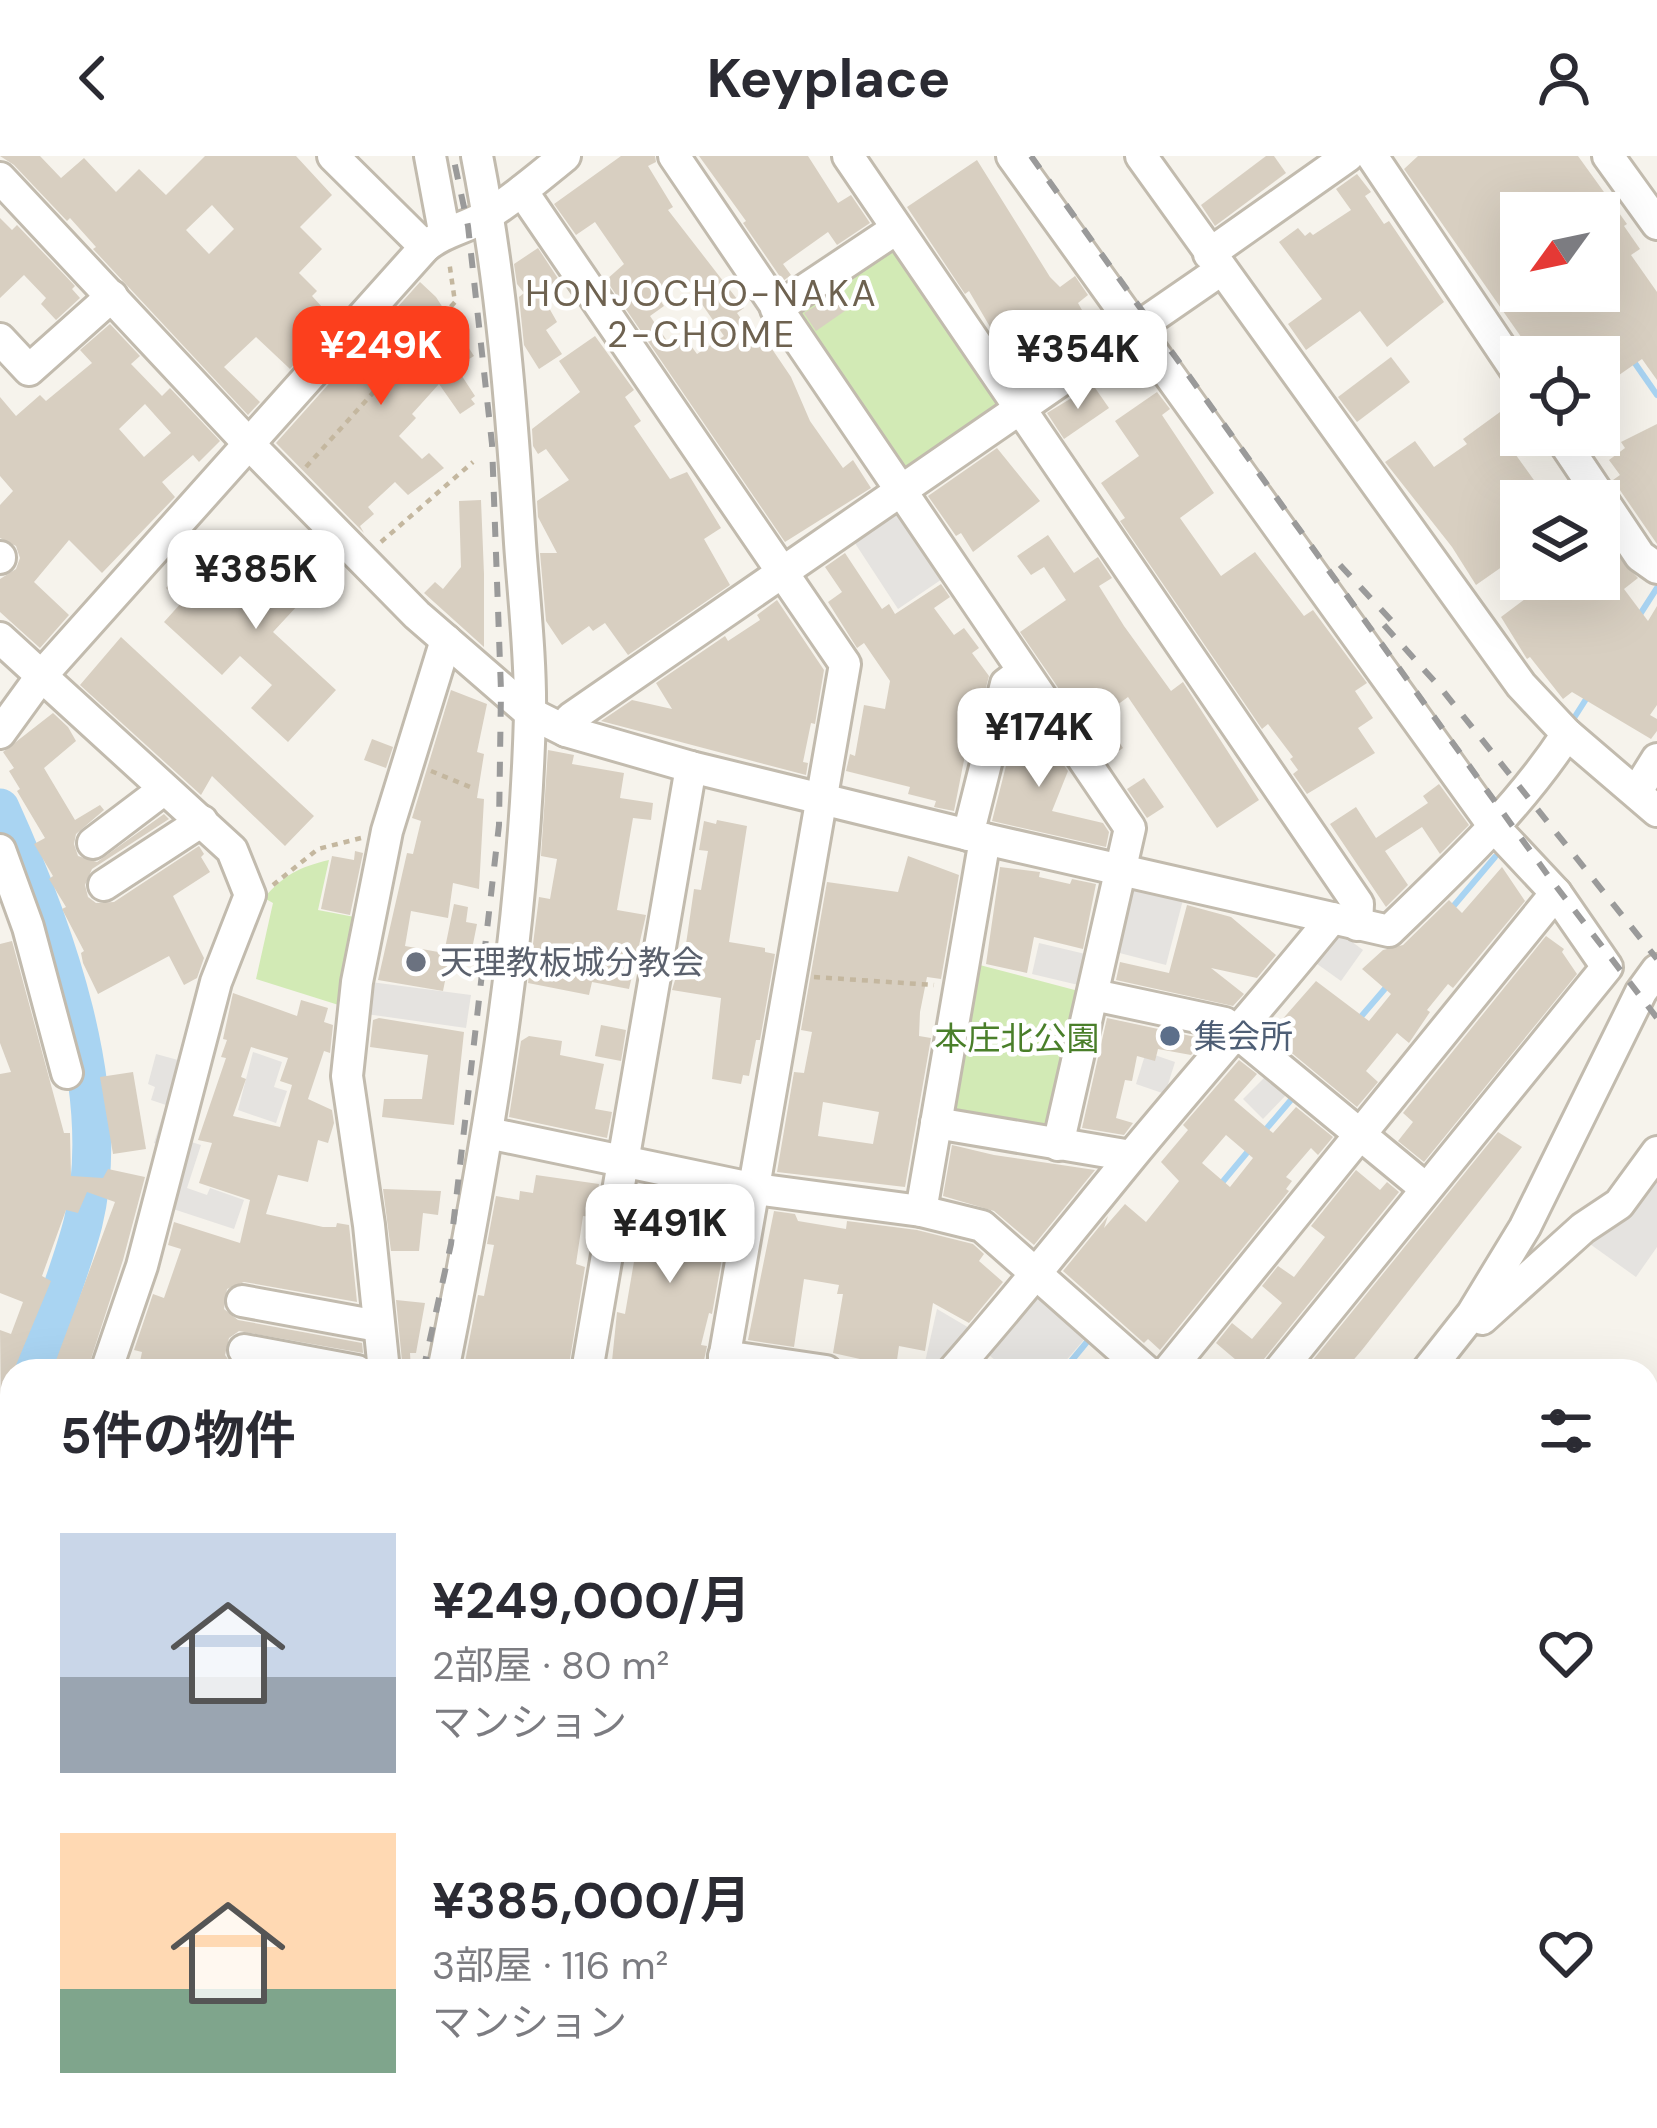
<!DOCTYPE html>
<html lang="ja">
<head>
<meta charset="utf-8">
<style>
  body { margin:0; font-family:"DM Sans","Noto Sans JP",sans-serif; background:#f7f7f7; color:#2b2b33; height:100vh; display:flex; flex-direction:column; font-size:45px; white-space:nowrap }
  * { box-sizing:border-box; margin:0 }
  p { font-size:39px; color:#7c7c81 }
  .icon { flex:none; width:66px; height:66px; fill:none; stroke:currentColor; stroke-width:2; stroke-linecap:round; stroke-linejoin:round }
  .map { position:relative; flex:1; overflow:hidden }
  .details { position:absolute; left:0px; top:1203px; width:1659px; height:771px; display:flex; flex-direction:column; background:#fff; border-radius:36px 36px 0 0; box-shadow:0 12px 48px #0002 }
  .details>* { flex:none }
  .needle { width:78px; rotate:237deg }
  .fabs { position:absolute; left:1500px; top:36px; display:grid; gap:24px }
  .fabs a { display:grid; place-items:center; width:120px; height:120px; border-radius:0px; background:#fff; box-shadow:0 12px 48px #0002; font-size:60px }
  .price { position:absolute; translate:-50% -102px; padding:0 27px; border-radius:24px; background:#fff; color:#222; font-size:39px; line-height:78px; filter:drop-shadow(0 3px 6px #0008) }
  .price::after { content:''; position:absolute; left:50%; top:72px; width:36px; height:27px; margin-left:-18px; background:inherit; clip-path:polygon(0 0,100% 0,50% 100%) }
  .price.active { background:#fc3f1d; color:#fff }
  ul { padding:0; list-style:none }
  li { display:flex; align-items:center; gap:36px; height:300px; padding:0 60px }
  li span { display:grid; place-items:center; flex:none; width:336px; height:240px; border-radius:0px; color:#555 }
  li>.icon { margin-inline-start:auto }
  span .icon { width:144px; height:144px; fill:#fffc; stroke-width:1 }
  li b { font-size:51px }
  h2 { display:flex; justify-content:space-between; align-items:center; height:144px; padding:0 60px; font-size:51px }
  header { display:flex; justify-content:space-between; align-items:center; height:156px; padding:0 60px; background:#fff; font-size:54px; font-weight:700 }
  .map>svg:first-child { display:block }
  .green { fill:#d2eab5 }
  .parking { fill:#e5e3e0 }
  .water { fill:#a9d4f2 }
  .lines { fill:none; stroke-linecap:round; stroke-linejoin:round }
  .stream { stroke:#a9d4f2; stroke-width:6 }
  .river { stroke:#a9d4f2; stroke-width:39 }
  .building { fill:#d8cfc1; fill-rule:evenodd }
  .minor-casing { stroke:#c2bbae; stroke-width:36 }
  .path { stroke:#c4b79f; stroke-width:4.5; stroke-dasharray:6 6; stroke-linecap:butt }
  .minor { stroke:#fff; stroke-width:30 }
  .rail { stroke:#9a9a9a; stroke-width:6; stroke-dasharray:15 15; stroke-linecap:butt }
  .worship-dot { fill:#6b7280; stroke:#fff; stroke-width:4.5 }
  .service-dot { fill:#5c6f8a; stroke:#fff; stroke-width:4.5 }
  .labels { text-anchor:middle; stroke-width:9; stroke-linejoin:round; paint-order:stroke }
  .worship-label { font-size:33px; fill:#5b616d; stroke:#fff; text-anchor:start }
  .service-label { font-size:33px; fill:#4e5e75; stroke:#fff; text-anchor:start }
  .park-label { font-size:33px; fill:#4a7f2a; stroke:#fff }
  .neighbourhood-label { font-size:36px; letter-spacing:3px; fill:#6e6250; stroke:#fff }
</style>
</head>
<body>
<header><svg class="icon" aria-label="back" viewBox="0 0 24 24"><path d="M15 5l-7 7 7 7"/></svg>Keyplace<svg class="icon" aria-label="person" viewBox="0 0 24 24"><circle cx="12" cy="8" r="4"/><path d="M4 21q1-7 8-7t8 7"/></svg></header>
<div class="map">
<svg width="1657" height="1972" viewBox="0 0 1657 1972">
  <rect width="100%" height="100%" fill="#f6f3ec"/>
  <g class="green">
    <polygon points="898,89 1000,240 999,252 909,317 898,318 790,155"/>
    <path d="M329,704L318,754L365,763L345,851L256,823L273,747L264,742C284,719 299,711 329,704Z"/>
    <polygon points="972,807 1086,837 1054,982 952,964"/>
  </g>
  <g class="parking">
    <polygon points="902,350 948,419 898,453 849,378"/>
    <polygon points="1134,728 1184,740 1166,809 1108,794 1124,733"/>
    <polygon points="1336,774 1363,794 1341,825 1313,805"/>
    <polygon points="1039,787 1098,801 1091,832 1032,818"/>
    <polygon points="363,825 471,839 466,872 359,857"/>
    <polygon points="183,888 196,892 167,991 154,987 166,949 151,944 155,931 148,928 156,898 178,904"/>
    <polygon points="253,896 282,906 274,931 287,935 276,967 238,954"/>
    <polygon points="1146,896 1175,906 1165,938 1136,928"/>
    <polygon points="1269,917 1289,936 1263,963 1243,943"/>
    <polygon points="1657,977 1657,1091 1636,1121 1583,1083"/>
    <polygon points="188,985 201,989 187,1032 207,1039 210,1032 244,1044 234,1073 167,1051"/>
    <polygon points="1041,1139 1088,1179 1057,1215 1008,1215 983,1194 1026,1143"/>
    <polygon points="937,1153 976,1176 943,1215 923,1215"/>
  </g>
  <polygon class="water" points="1657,1240 1657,1972 1100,1972 1112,1962 1647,1962 1647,1251"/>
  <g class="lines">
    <g class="stream">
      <polyline points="1632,203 1657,239"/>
      <polyline points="1637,463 1657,432"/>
      <polyline points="1574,562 1588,540"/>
      <polyline points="1451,753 1495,701"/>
      <polyline points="1359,863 1389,828"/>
      <polyline points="1262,978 1296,938"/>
      <polyline points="1220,1029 1250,993"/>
      <polyline points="1063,1215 1091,1181"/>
      <polyline points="455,1972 461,1962"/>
    </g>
    <g class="river">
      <path d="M0,652C54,771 115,936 83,1067C70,1117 49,1166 34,1215"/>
      <polyline points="0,1303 12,1278"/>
    </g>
  </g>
  <g class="building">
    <path d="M0,0H40L61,22L84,2L116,36L139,13L166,39L205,0H296L332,39L300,71L322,93L299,117L317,135L312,140L334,164L290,213L256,181L224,211L260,246L248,259L93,93L96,91L70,62L67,65L14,9ZM212,49L234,73L209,98L186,74Z"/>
    <path d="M621,0H655L656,6L648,10L673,51L668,54L744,152L737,157L763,195L770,190L791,221L810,265L843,312L853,304L871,332L785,386L606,124L624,108L595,66L576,79L554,48ZM683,121L724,180L697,198L686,183L672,192L650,160L664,150L656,138Z"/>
    <polygon points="699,0 808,0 838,47 851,39 870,67 837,89 828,76 783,108 791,119 783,125 743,67 746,65"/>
    <polygon points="1266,0 1274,0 1286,17 1215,70 1201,49"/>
    <path d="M1418,0H1578L1627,68L1624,70L1640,93L1631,99L1657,136V224L1642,203L1599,233V201H1535L1404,13ZM1521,57H1599V135H1521Z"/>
    <polygon points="977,4 1050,121 1060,131 1075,120 1088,139 1078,147 1095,177 1036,218 1021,195 1016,198 1010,189 1003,193 969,135 965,138 907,51"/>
    <polygon points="1357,18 1371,36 1365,40 1384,68 1389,65 1444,146 1387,191 1360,155 1306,194 1288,168 1322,143 1279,86 1298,72 1305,80 1310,76 1313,79 1351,54 1336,33"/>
    <polygon points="0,62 12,74 17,69 75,130 72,133 80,142 56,164 41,148 46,142 24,119 0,142"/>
    <polygon points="538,92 559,124 540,136 557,166 546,174 562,198 539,213 524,189 519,141 524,137 517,128 514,108"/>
    <polygon points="420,126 436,141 474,200 456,211 475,240 471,243 475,248 460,258 439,228 412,258 416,262 399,280 422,303 429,297 444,312 408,339 395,326 368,351 374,358 360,370 364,377 276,287"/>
    <polygon points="841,135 852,150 816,175 804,157"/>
    <path d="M110,168L140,200L131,208L162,240L170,232L220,285L199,306L193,299L162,326L175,341L102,417L69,384L34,426L69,459L40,492L0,456V423L16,413L20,402L16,390L0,382V349L13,335L0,320V241L16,260L40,239L46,245L92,207L80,194ZM145,248L171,277L144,301L119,273Z"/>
    <polygon points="595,180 634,234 625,241 641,265 634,270 670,323 687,316 721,372 704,383 730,429 628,499 605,467 593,475 589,470 562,489 546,465 540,397 557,397 538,361 537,345 569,324 546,293 538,298 533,290 532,273 580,236 559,205"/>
    <polygon points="1391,201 1410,226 1357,266 1338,241"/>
    <polygon points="1093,229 1109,252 1064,283 1047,257"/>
    <polygon points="1157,236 1170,253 1162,259 1214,337 1180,362 1221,420 1255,396 1304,460 1313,454 1367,527 1355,535 1373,562 1358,572 1375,597 1307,638 1293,618 1298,614 1290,603 1293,601 1268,568 1262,573 1120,365 1125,362 1101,327 1139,300 1115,265"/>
    <polygon points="1511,248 1521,262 1521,279 1508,288 1549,345 1521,345 1521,423 1599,423 1599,409 1615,397 1638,422 1624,433 1648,465 1657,450 1657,549 1650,559 1657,563 1657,575 1651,583 1572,536 1563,543 1530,501 1527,503 1501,461 1529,440 1506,408 1476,429 1452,391 1385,306 1415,285 1434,311 1467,288 1463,283"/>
    <polygon points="1657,268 1657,388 1613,324 1620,319 1609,304 1625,292 1621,286"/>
    <polygon points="997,292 1040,345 973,396 961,377 956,380 928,340"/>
    <polygon points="481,344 484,418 484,491 424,437 435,426 443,433 461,411 459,345"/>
    <polygon points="1048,379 1074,417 1098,401 1112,422 1099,430 1124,470 1171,535 1183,526 1259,644 1217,672 1128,541 1102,560 1123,592 1107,603 1020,476 1066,444 1044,411 1031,419 1017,400"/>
    <polygon points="309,384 336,408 273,476 336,534 288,586 251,552 272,529 240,500 222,519 164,466 182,446 166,432 194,402 228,434 249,411 268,429"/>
    <polygon points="845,397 882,453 889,448 895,458 941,428 950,441 934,452 954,479 964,472 979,492 972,497 989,520 972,585 968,584 954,655 934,651 936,645 908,638 910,631 846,615 850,598 855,600 864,549 885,553 890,525 864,487 857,492 828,446 842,436 825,411"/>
    <polygon points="777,444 824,514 815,568 811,567 803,606 808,607 806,619 601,565 632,544 672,553 656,527 725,480 728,485 760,464 757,459"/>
    <polygon points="121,481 314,660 285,690 212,620 201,639 80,529"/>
    <polygon points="451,534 487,548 477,596 484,598 477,642 484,643 479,733 453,727 448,762 411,755 405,790 444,797 454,748 468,751 466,766 477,768 471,798 460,796 457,817 447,815 443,835 378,824 407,697 413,698 421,665 412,662"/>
    <polygon points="1021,547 1044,580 1040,586 1056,598 1068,615 1052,655 1103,667 1109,676 1106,691 992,665 1009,598 1022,573 1016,569"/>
    <polygon points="53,557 68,571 76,585 44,612 75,664 100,649 104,654 76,678 74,688 78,700 97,706 164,658 169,663 92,713 85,729 88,741 96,747 114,746 199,690 204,698 201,701 210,716 173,740 204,802 197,822 184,829 169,800 98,838 83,807 81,797 84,795 62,753 66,751 49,723 53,720 34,688 45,682 17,635 20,633 9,615 14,612 3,596"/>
    <polygon points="372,583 393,591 386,612 364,604"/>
    <polygon points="548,594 574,599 572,608 624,617 620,642 653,647 651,664 633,662 617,754 646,759 629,833 592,826 589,839 528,827 539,741 550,743 557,703 541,700"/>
    <polygon points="1144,622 1164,651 1147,662 1127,633"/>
    <polygon points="1439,628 1469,669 1440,698 1422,671 1385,695 1408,729 1386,751 1330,668 1356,651 1376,682 1428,647 1423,640"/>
    <polygon points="717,664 747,670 729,786 765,792 765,796 775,798 760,884 756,884 749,920 743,919 741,928 712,923 721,842 672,834 686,788 694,733 701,734 708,695 699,694 704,665 716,668"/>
    <polygon points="355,695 363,697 350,759 321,753 332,700 354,704"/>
    <path d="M908,700L959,719L941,823L927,821L920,856L919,880L931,882L905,1031L777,1016L794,916L804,917L812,876L801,874L827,726L898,736ZM823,946L879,956L873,988L818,980Z"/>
    <polygon points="1000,711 1040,716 1039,721 1070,728 1072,723 1096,728 1083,793 1034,781 1027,817 986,808"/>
    <polygon points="1502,711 1525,745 1453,832 1448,828 1427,854 1430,856 1409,887 1397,877 1366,915 1378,926 1357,951 1264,874 1274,862 1280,866 1316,825 1369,865 1391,838 1362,813 1383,794 1403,789 1449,744 1462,757"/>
    <polygon points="1187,749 1231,761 1276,799 1257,822 1211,812 1244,838 1233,850 1116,824 1120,806 1169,817"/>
    <polygon points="1546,780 1564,793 1562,796 1577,818 1424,1006 1398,985 1413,966 1403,957"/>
    <polygon points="12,785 64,977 70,977 71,1020 103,1022 108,1013 145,1021 123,1104 87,1215 52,1215 115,1046 87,1036 78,1057 66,1054 42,1120 51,1125 1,1245 0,1174 11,1178 23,1146 0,1137 0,918 11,916 0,887 0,788"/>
    <path d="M233,837L297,860L301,844L328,852L324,866L333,869L330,897L324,895L308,943L332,954L334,967L328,987L318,984L308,1026L278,1019L266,1058L323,1071H336L337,1067L349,1069L357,1146L244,1126L227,1133L224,1153L238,1164L362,1187L363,1197L239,1175L229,1182L225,1199L232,1209L250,1215H138L142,1196L134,1194L153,1138L164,1142L181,1093L168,1089L174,1066L240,1087L250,1044L199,1027L212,987L198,984L226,902L221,901L227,884L223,883ZM251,891L288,902L280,925L292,929L280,971L233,960L246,923L241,921Z"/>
    <polygon points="379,862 464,876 454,969 382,961 384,943 422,943 428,899 370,891 373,864"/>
    <polygon points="1107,862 1205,883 1191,899 1158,893 1155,905 1137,900 1132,925 1125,924 1116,962 1133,967 1124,979 1082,972"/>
    <polygon points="601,869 626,874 621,905 595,900"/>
    <polygon points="529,880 562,885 560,899 604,908 595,953 612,956 607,982 509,961 521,885"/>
    <path d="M1239,904L1257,918L1234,944L1273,977L1296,951L1333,981L1318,999L1311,992L1286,1021L1292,1025L1286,1033L1289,1035L1160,1194L1148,1183L1144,1187L1063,1115L1108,1060L1104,1072L1125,1048L1146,1066L1179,1025L1161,1006L1188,974L1183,969ZM1226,979L1253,1002L1230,1031L1202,1007Z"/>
    <polygon points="133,916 146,993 113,998 100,921"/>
    <polygon points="1498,976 1522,991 1362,1194 1344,1215 1304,1215"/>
    <polygon points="952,989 994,999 1095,1014 1034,1089 994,1055 943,1040"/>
    <polygon points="1356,1014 1380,1034 1387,1026 1399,1036 1264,1203 1260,1215 1229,1215 1236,1204 1216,1187 1232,1167 1252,1183 1282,1147 1262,1130 1278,1110 1294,1121 1325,1081 1311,1070"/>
    <polygon points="536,1019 599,1028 594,1061 583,1060 576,1108 585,1111 568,1215 487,1215 488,1209 465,1206 478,1139 484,1140 494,1089 487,1088 496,1040 519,1044 520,1035 533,1037"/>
    <polygon points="383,1033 441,1035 438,1059 423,1057 419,1095 391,1095"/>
    <polygon points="637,1038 720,1053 719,1057 730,1058 712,1158 709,1157 701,1189 707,1190 703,1209 696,1207 695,1215 611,1215 617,1156 625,1158 636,1094 639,1072 632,1071"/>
    <polygon points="774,1055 795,1058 798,1065 846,1073 847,1065 917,1074 973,1088 984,1098 979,1105 1003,1126 969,1167 933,1147 925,1195 899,1190 896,1211 833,1197 843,1138 837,1138 839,1129 804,1123 794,1191 748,1184"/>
    <polygon points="396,1144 425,1147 416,1197 410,1197 411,1215 403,1215"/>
  </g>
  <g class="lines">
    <g class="minor-casing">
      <g id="minor">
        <polyline points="333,0 425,91"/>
        <polyline points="430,0 444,75"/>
        <polyline points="674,0 1130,672 1058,989"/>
        <polyline points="848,0 1358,748 1357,769"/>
        <polyline points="1012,0 1495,672 1556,737 1168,1215"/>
        <polyline points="1141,0 1521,529 1567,578 1657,655"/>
        <polyline points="1372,0 1521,222"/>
        <polyline points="1608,0 1657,68"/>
        <path d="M0,22L248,287L417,459L530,557L566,575L691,611L985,683L1389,775C1453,713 1518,653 1567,578"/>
        <polyline points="522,35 845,508 722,1215"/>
        <polyline points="1209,98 1348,0"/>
        <polyline points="776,153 896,73"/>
        <polyline points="0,183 29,214 112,140"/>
        <polyline points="1559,279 1640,400 1657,412"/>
        <polyline points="0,401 0,402"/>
        <polyline points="0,482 232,694 250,739 216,826 142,1110 106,1215"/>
        <polyline points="566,575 571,562 1221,114"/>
        <path d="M0,577L42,519L425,91C444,75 464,73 486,60C514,43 539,21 565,0"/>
        <polyline points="1637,635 1657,603"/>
        <polyline points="968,679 1006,528 1022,516"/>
        <polyline points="93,687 163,634"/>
        <polyline points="0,694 28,771 67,917"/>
        <polyline points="104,729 202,665"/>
        <polyline points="1094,839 1225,867 1425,1032"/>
        <polyline points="936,967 1131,1000"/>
        <polyline points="488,977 756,1033 921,1055 982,1070 1146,1215"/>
        <polyline points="921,1055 985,683"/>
        <polyline points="242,1145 378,1170"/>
        <polyline points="1477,1160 1482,1163 1583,1072 1619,1048 1657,996"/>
        <polyline points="244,1194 357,1215"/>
        <polyline points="724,1200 826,1215"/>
        <polyline points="384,1215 369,1069 347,920 357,826 387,675 446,484"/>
        <path d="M443,1215C486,999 524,780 530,559C531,503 524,444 520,387C512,258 502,127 477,0"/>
        <polyline points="587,1215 691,611"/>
        <path d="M953,1215C1014,1146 1071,1074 1130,1002C1196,922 1266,844 1332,762"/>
        <polyline points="1279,1215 1607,811 1556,737"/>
        <polyline points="1427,1215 1472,1158 1525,1071 1641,836 1657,814"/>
        <polyline points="0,1394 12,1380"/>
        <polyline points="0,1441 12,1450"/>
        <polyline points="0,1609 2,1611"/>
        <polyline points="0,1888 12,1895"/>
        <polyline points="131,1962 146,1972"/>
        <polyline points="325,1972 327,1962"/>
        <polyline points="548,1972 559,1962"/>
        <polyline points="843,1972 851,1962"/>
      </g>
    </g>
    <g class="path">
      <polyline points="306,311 455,146 449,105"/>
      <polyline points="381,386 473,306"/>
      <polyline points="431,615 470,631"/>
      <polyline points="273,729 318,693 361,682"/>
      <polyline points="814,821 934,829"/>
      <polyline points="688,1972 694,1965 690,1962"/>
    </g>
    <use href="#minor" class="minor"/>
    <g class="rail">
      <polyline points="1031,0 1552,725 1657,862"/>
      <polyline points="1340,409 1401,475"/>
      <polyline points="1384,469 1444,536 1657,803"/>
      <polyline points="423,1215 451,1088 499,669 501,535 492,288 468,70 453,0"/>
      <polyline points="143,1972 147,1962"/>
    </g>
  </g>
  <circle class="worship-dot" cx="416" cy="806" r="12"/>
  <circle class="service-dot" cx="1170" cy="880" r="12"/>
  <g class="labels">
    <g class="worship-label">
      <text x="440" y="818">天理教板城分教会</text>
    </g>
    <g class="service-label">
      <text x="1194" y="892">集会所</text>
    </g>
    <g class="park-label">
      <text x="1017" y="894">本庄北公園</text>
    </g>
    <g class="neighbourhood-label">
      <text x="702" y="150">HONJOCHO-NAKA<tspan x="702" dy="41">2-CHOME</tspan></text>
    </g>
  </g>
</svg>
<div class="fabs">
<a><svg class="needle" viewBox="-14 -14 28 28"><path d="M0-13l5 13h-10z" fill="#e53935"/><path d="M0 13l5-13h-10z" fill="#7c7c81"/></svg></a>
<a><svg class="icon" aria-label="locate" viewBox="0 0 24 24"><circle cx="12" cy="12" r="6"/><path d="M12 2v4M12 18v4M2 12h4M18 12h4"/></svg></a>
<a><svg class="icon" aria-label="layers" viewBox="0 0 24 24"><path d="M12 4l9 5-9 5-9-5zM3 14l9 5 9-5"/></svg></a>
</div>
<b class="price active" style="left:381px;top:252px">¥249K</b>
<b class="price" style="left:1078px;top:256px">¥354K</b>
<b class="price" style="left:256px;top:476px">¥385K</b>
<b class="price" style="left:1039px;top:634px">¥174K</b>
<b class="price" style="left:670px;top:1130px">¥491K</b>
<section class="details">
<h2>5件の物件<svg class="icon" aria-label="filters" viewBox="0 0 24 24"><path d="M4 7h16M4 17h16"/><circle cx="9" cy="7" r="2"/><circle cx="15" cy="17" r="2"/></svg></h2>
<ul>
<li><span style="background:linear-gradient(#c9d6e8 60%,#9aa5b1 0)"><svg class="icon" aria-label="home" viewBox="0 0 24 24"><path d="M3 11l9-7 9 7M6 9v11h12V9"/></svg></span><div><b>¥249,000/月</b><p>2部屋 · 80 m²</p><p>マンション</p></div><svg class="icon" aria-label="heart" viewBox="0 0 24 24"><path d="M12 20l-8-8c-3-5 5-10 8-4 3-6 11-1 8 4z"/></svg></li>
<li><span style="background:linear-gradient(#ffd9b3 65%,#7fa58c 0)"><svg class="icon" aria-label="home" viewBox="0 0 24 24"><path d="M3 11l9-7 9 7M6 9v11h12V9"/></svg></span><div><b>¥385,000/月</b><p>3部屋 · 116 m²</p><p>マンション</p></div><svg class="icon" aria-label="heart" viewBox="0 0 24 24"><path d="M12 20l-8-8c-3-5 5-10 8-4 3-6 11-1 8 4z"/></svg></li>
</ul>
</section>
</div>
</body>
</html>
